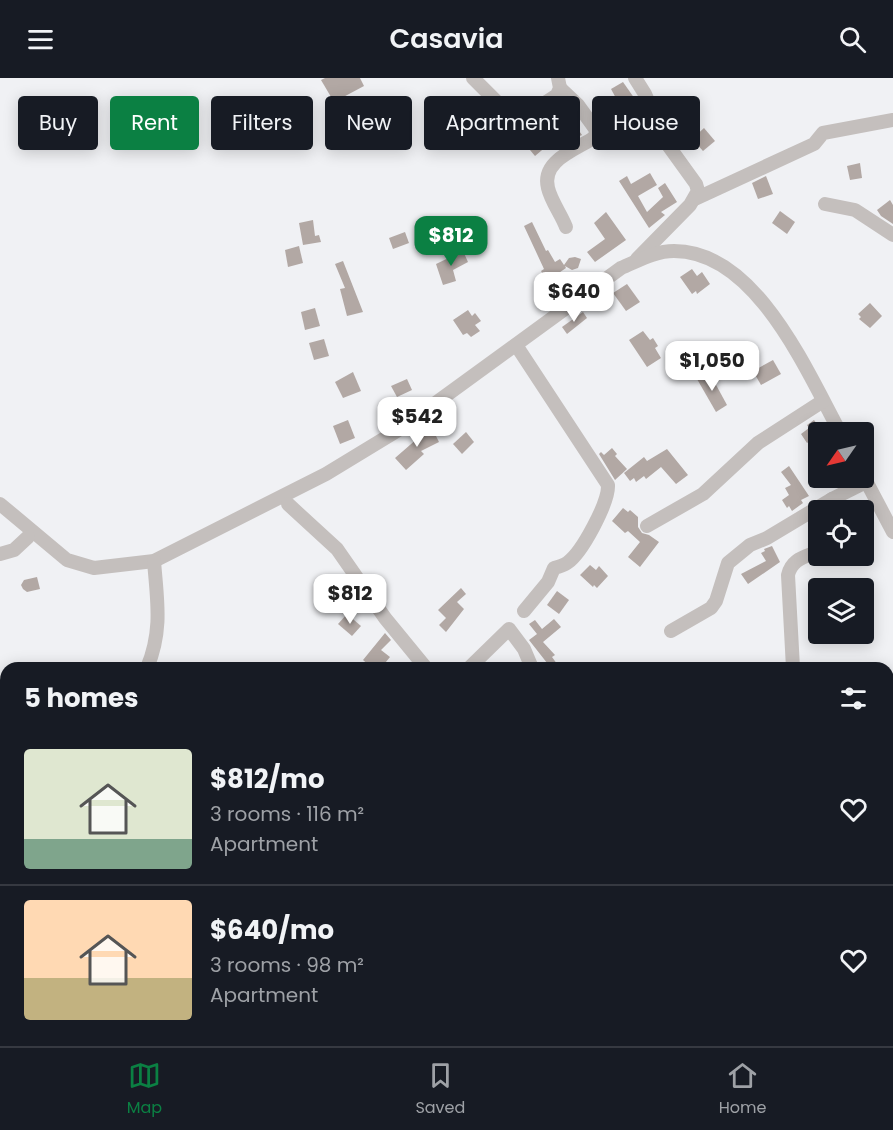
<!DOCTYPE html>
<html lang="en">
<head>
<meta charset="utf-8">
<style>
  body { margin:0; font-family:Poppins,sans-serif; background:#242831; color:#f1f3f6; height:100vh; display:flex; flex-direction:column; font-size:22px; white-space:nowrap }
  * { box-sizing:border-box; margin:0 }
  p { font-size:20px; color:#9ea1a6 }
  .icon { flex:none; width:33px; height:33px; fill:none; stroke:currentColor; stroke-width:2; stroke-linecap:round; stroke-linejoin:round }
  .map { position:relative; flex:1; overflow:hidden }
  .side { position:absolute; left:0px; top:584px; width:894px; height:386px; display:flex; flex-direction:column; background:#171b24; border-radius:18px 18px 0 0; box-shadow:0 3px 15px #0003 }
  .side>* { flex:none }
  .banner { position:absolute; left:18px; top:18px; width:858px; height:54px; display:flex; gap:12px }
  .needle { width:39px; rotate:236deg }
  .fabs { position:absolute; left:808px; top:344px; display:grid; gap:12px }
  .fabs a { display:grid; place-items:center; width:66px; height:66px; border-radius:6px; background:#171b24; box-shadow:0 3px 15px #0003; font-size:30px }
  .price { position:absolute; translate:-50% -51px; padding:0 14px; border-radius:12px; background:#fff; color:#222; font-size:20px; line-height:39px; filter:drop-shadow(0 2px 3px #0008) }
  .price::after { content:''; position:absolute; left:50%; top:36px; width:18px; height:14px; margin-left:-9px; background:inherit; clip-path:polygon(0 0,100% 0,50% 100%) }
  .price.active { background:#0b8043; color:#fff }
  ul { padding:0; list-style:none }
  li { display:flex; align-items:center; gap:18px; height:150px; padding:0 24px }
  li+li { border-top:2px solid #363941 }
  li span { display:grid; place-items:center; flex:none; width:168px; height:120px; border-radius:6px; color:#555 }
  li>.icon { margin-inline-start:auto }
  span .icon { width:72px; height:72px; fill:#fffc; stroke-width:1 }
  li b { font-size:26px }
  h2 { display:flex; justify-content:space-between; align-items:center; height:72px; padding:0 24px; font-size:26px }
  .pill { padding:0 21px; border-radius:6px; background:#171b24; box-shadow:0 3px 15px #0003; font-size:21px; line-height:54px }
  .pill.active { background:#0b8043; color:#fff }
  header { display:flex; justify-content:space-between; align-items:center; height:78px; padding:0 24px; background:#171b24; font-size:27px; font-weight:600 }
  .tab-bar { display:flex; justify-content:space-around; align-items:center; height:84px; border-top:2px solid #363941; background:#171b24; font-size:16px; color:#9ea1a6 }
  .tab-bar a { display:grid; justify-items:center; gap:3px }
  .tab-bar .active { color:#0b8043 }
  .map>svg:first-child { display:block }
  .building { fill:#b2a8a4 }
  .lines { fill:none; stroke-linecap:round; stroke-linejoin:round }
  .minor { stroke:#c4bfbd; stroke-width:14 }
</style>
</head>
<body>
<header><svg class="icon" aria-label="menu" viewBox="0 0 24 24"><path d="M4 6h16M4 12h16M4 18h16"/></svg>Casavia<svg class="icon" aria-label="search" viewBox="0 0 24 24"><circle cx="10" cy="10" r="6"/><path d="M15 15l6 6"/></svg></header>
<div class="map">
<svg width="893" height="968" viewBox="0 0 893 968">
  <rect width="100%" height="100%" fill="#f0f1f4"/>
  <g class="building">
    <polygon points="325,0 360,0 364,8 334,24 321,2"/>
    <polygon points="623,4 637,24 654,61 642,68 611,11"/>
    <polygon points="554,34 566,49 573,44 582,57 569,63 561,56 535,78 530,72 543,61 537,52 540,49 538,46 547,36 549,38"/>
    <polygon points="501,40 511,49 502,59 500,57 495,62 487,53 490,50 489,48"/>
    <polygon points="704,50 715,63 703,73 692,61"/>
    <polygon points="860,85 862,100 850,102 847,88"/>
    <polygon points="650,95 657,107 638,118 647,134 663,119 658,110 665,105 677,124 661,134 665,137 649,150 619,103 627,98 631,106"/>
    <polygon points="766,98 773,116 758,121 752,105"/>
    <polygon points="890,122 893,127 893,146 881,138 877,132"/>
    <polygon points="780,133 795,144 787,156 772,145"/>
    <polygon points="606,134 626,162 595,184 587,174 605,161 594,145"/>
    <polygon points="313,142 315,158 319,157 321,164 303,167 299,145"/>
    <polygon points="449,142 454,156 441,161 437,146"/>
    <polygon points="532,144 546,173 548,172 555,184 560,181 564,187 569,180 575,179 581,181 578,190 572,192 565,188 566,190 547,203 541,193 544,191 524,148"/>
    <polygon points="405,154 409,165 393,171 389,160"/>
    <polygon points="299,168 303,185 288,189 285,172"/>
    <polygon points="463,173 468,184 453,192 456,203 443,207 436,186"/>
    <polygon points="343,183 363,234 347,238 340,211 345,210 335,186"/>
    <polygon points="692,191 697,198 702,194 710,206 697,216 696,213 692,216 680,199"/>
    <polygon points="627,206 640,224 626,233 613,215"/>
    <polygon points="870,225 882,238 870,250 859,241 861,239 858,236"/>
    <polygon points="315,230 320,248 305,252 301,234"/>
    <polygon points="468,232 472,238 475,235 481,243 475,247 480,253 471,259 467,255 463,257 453,242"/>
    <polygon points="583,234 587,240 567,256 562,249"/>
    <polygon points="643,253 650,262 653,260 658,268 655,270 661,280 647,289 629,262"/>
    <polygon points="324,261 329,278 314,282 309,265"/>
    <polygon points="773,282 781,296 761,307 753,293"/>
    <polygon points="353,294 361,313 343,320 335,304"/>
    <polygon points="709,294 727,327 716,334 697,301"/>
    <polygon points="407,301 412,312 397,319 391,308"/>
    <polygon points="348,342 355,360 340,366 333,348"/>
    <polygon points="814,342 823,354 819,354 819,357 807,365 801,356 809,350 807,347"/>
    <polygon points="431,348 439,364 421,373 424,376 406,392 395,380 418,360 416,355"/>
    <polygon points="466,354 474,364 462,376 453,366"/>
    <polygon points="612,370 617,376 615,378 627,391 615,402 599,376 601,374 604,377"/>
    <polygon points="667,371 688,397 676,406 661,389 646,401 644,398 636,404 634,400 630,403 624,395 644,379 647,383"/>
    <polygon points="789,388 809,418 801,422 803,425 792,433 789,428 787,430 782,422 789,417 785,410 791,407 781,394"/>
    <polygon points="623,430 628,434 630,432 638,439 638,449 642,455 649,457 659,464 640,489 628,479 640,464 628,453 625,455 612,443"/>
    <polygon points="772,468 780,484 748,506 741,496 766,483 761,475 765,473 764,471"/>
    <polygon points="590,487 596,492 599,488 608,498 597,510 594,507 593,509 580,497"/>
    <polygon points="37,499 40,511 27,514 23,511 21,507 24,502"/>
    <polygon points="461,510 466,516 457,524 464,531 446,554 439,547 446,540 438,532"/>
    <polygon points="557,513 569,522 559,536 547,527"/>
    <polygon points="347,536 361,548 352,558 338,546"/>
    <polygon points="554,541 561,549 543,564 555,577 552,579 560,590 551,590 529,562 537,556 529,546 535,542 542,551"/>
    <polygon points="385,555 391,562 381,572 390,579 381,590 372,590 363,582"/>
  </g>
  <g class="lines">
    <g class="minor">
      <polyline points="473,0 505,32 520,41 557,17 560,10 558,0"/>
      <polyline points="635,0 645,16 665,63 696,106 698,113 690,127 637,181"/>
      <path d="M560,10L578,27L596,52L595,59C576,72 541,82 548,110C551,123 561,136 566,149"/>
      <polyline points="695,121 814,66 823,55 893,42"/>
      <polyline points="825,126 855,132 893,157"/>
      <path d="M516,267L608,407C609,424 582,475 567,485C564,487 558,489 554,490L548,504L524,533"/>
      <polyline points="864,399 893,454"/>
      <path d="M0,426L67,482L94,490L154,483L326,396L400,351L621,190C638,183 655,173 674,173C756,173 806,292 840,354"/>
      <polyline points="288,426 337,471 385,540 426,590"/>
      <polyline points="829,427 832,421 866,404"/>
      <polyline points="647,448 703,416 758,365 823,323"/>
      <polyline points="0,476 14,472 28,459"/>
      <polyline points="671,553 711,530 716,523 728,485 750,467 767,460 832,421"/>
      <path d="M147,590C163,552 157,522 154,483"/>
      <polyline points="469,590 509,551 524,571 532,590"/>
      <path d="M793,590L788,497C792,480 806,479 819,473"/>
      <polyline points="0,838 6,830"/>
      <polyline points="888,895 891,898 893,929"/>
      <polyline points="0,960 9,968"/>
    </g>
  </g>
</svg>
<div class="fabs">
<a><svg class="needle" viewBox="-14 -14 28 28"><path d="M0-13l5 13h-10z" fill="#e53935"/><path d="M0 13l5-13h-10z" fill="#9ea1a6"/></svg></a>
<a><svg class="icon" aria-label="locate" viewBox="0 0 24 24"><circle cx="12" cy="12" r="6"/><path d="M12 2v4M12 18v4M2 12h4M18 12h4"/></svg></a>
<a><svg class="icon" aria-label="layers" viewBox="0 0 24 24"><path d="M12 4l9 5-9 5-9-5zM3 14l9 5 9-5"/></svg></a>
</div>
<b class="price active" style="left:451px;top:189px">$812</b>
<b class="price" style="left:574px;top:245px">$640</b>
<b class="price" style="left:712px;top:314px">$1,050</b>
<b class="price" style="left:417px;top:370px">$542</b>
<b class="price" style="left:350px;top:547px">$812</b>
<div class="banner">
<a class="pill">Buy</a>
<a class="pill active">Rent</a>
<a class="pill">Filters</a>
<a class="pill">New</a>
<a class="pill">Apartment</a>
<a class="pill">House</a>
</div>
<section class="side">
<h2>5 homes<svg class="icon" aria-label="filters" viewBox="0 0 24 24"><path d="M4 7h16M4 17h16"/><circle cx="9" cy="7" r="2"/><circle cx="15" cy="17" r="2"/></svg></h2>
<ul>
<li><span style="background:linear-gradient(#dfe7d0 75%,#7fa58c 0)"><svg class="icon" aria-label="home" viewBox="0 0 24 24"><path d="M3 11l9-7 9 7M6 9v11h12V9"/></svg></span><div><b>$812/mo</b><p>3 rooms · 116 m²</p><p>Apartment</p></div><svg class="icon" aria-label="heart" viewBox="0 0 24 24"><path d="M12 20l-8-8c-3-5 5-10 8-4 3-6 11-1 8 4z"/></svg></li>
<li><span style="background:linear-gradient(#ffd9b3 65%,#c2b280 0)"><svg class="icon" aria-label="home" viewBox="0 0 24 24"><path d="M3 11l9-7 9 7M6 9v11h12V9"/></svg></span><div><b>$640/mo</b><p>3 rooms · 98 m²</p><p>Apartment</p></div><svg class="icon" aria-label="heart" viewBox="0 0 24 24"><path d="M12 20l-8-8c-3-5 5-10 8-4 3-6 11-1 8 4z"/></svg></li>
</ul>
</section>
</div>
<nav class="tab-bar">
<a class="active"><svg class="icon" aria-label="map" viewBox="0 0 24 24"><path d="M3 6l6-2 6 2 6-2v14l-6 2-6-2-6 2zM9 4v14M15 6v14"/></svg>Map</a>
<a><svg class="icon" aria-label="saved" viewBox="0 0 24 24"><path d="M7 4h10v16l-5-4-5 4z"/></svg>Saved</a>
<a><svg class="icon" aria-label="home" viewBox="0 0 24 24"><path d="M3 11l9-7 9 7M6 9v11h12V9"/></svg>Home</a>
</nav>
</body>
</html>
